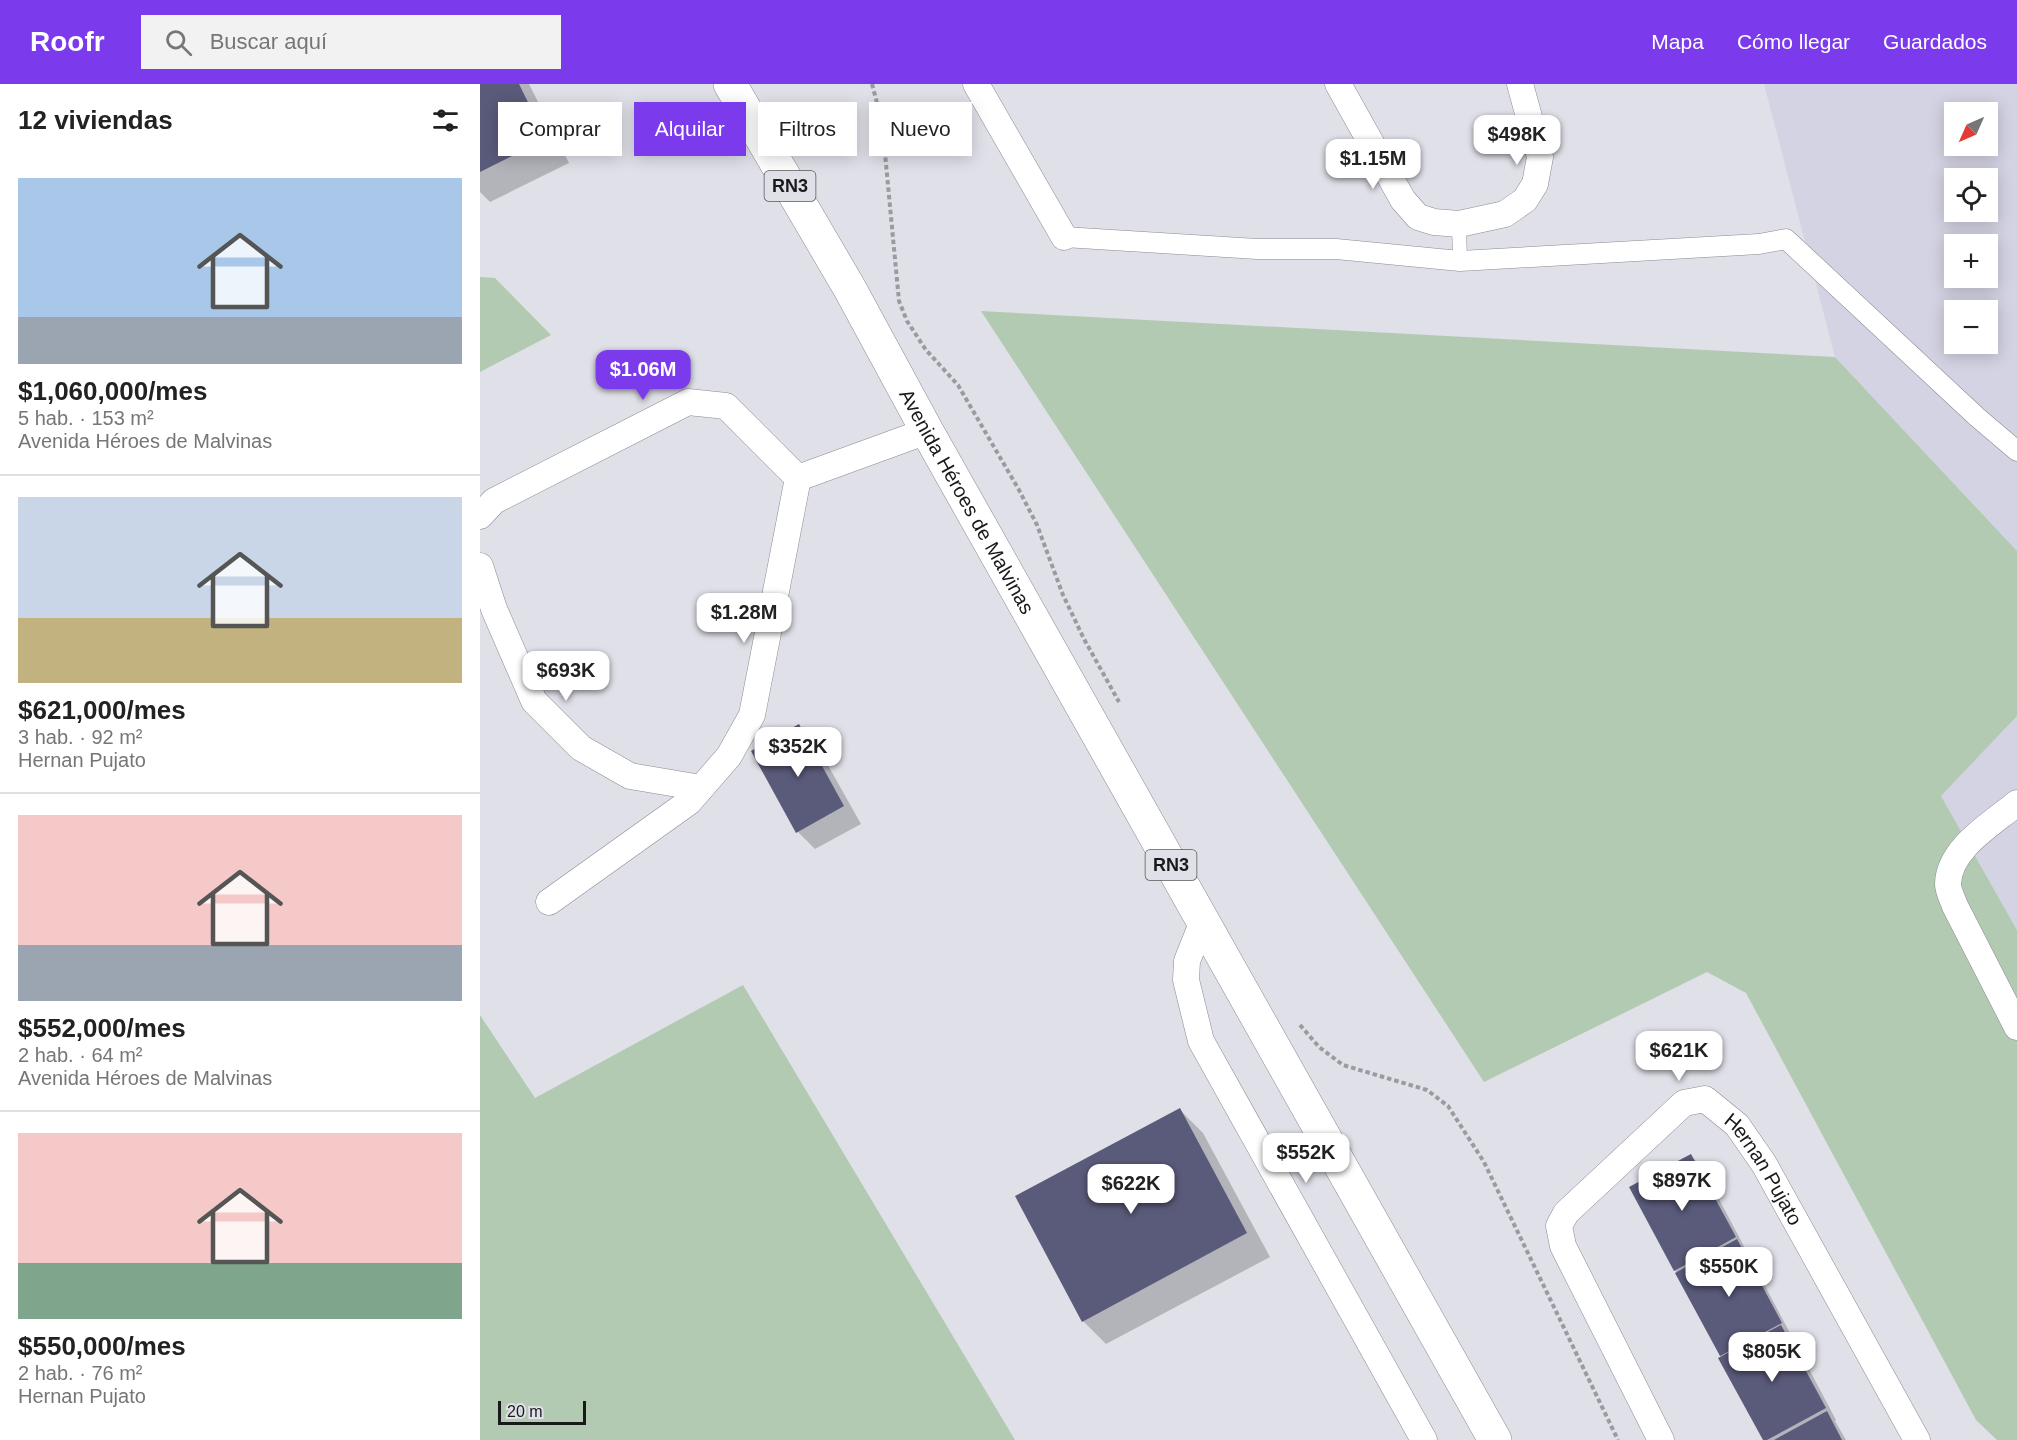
<!DOCTYPE html>
<html lang="es">
<head>
<meta charset="utf-8">
<style>
  body { margin:0; font-family:Arial,sans-serif; background:#f2f2f2; color:#222; height:100vh; display:flex; flex-direction:column; font-size:22px; white-space:nowrap }
  * { box-sizing:border-box; margin:0 }
  p { font-size:20px; color:#767676 }
  .icon { flex:none; width:33px; height:33px; fill:none; stroke:currentColor; stroke-width:2; stroke-linecap:round; stroke-linejoin:round }
  .map { position:relative; flex:1; overflow:hidden }
  .details { display:flex; flex-direction:column; background:#fff; width:480px }
  .details>* { flex:none }
  .guide { position:absolute; left:18px; top:18px; width:570px; height:54px; display:flex; gap:12px }
  .needle { width:39px; rotate:225deg }
  .tools { position:absolute; left:1464px; top:18px; display:grid; gap:12px }
  .tools a { display:grid; place-items:center; width:54px; height:54px; border-radius:0px; background:#fff; box-shadow:0 3px 15px #0003; font-size:30px }
  .scale { position:absolute; left:18px; bottom:15px; width:88px; box-sizing:border-box; padding-left:6px; border:3px solid #19191c; border-top:0; font-size:16px; line-height:21px; white-space:nowrap; color:#19191c; -webkit-text-stroke:4px #e0e0e9; paint-order:stroke }
  .price { position:absolute; translate:-50% -51px; padding:0 14px; border-radius:12px; background:#fff; color:#222; font-size:20px; line-height:39px; filter:drop-shadow(0 2px 3px #0008) }
  .price::after { content:''; position:absolute; left:50%; top:36px; width:18px; height:14px; margin-left:-9px; background:inherit; clip-path:polygon(0 0,100% 0,50% 100%) }
  .price.active { background:#7c3aed; color:#fff }
  ul { padding:0; list-style:none }
  li { display:grid; align-content:center; gap:12px; height:318px; padding:0 18px }
  li+li { border-top:2px solid #e0e0e0 }
  li span { display:grid; place-items:center; height:186px; border-radius:0px; color:#555 }
  li>.icon { margin-inline-start:auto }
  span .icon { width:108px; height:108px; fill:#fffc; stroke-width:1 }
  li b { font-size:26px }
  h2 { display:flex; justify-content:space-between; align-items:center; height:72px; padding:0 18px; font-size:26px }
  .chip { padding:0 21px; border-radius:0px; background:#fff; box-shadow:0 3px 15px #0003; font-size:21px; line-height:54px }
  .chip.active { background:#7c3aed; color:#fff }
  header { display:flex; align-items:center; gap:36px; box-sizing:border-box; height:84px; padding:0 30px; background:#7c3aed; color:#fff }
  header strong { font-size:28px }
  nav { display:flex; gap:33px; margin-inline-start:auto; font-size:21px }
  .search { width:420px; height:54px; background:#f2f2f2; display:flex; align-items:center; gap:15px; box-sizing:border-box; padding:0 21px; border-radius:0px; color:#767676; font-size:22px }
  main { display:flex; flex:1; min-height:0 }
  .map>svg:first-child { display:block }
  .built { fill:#d3d3e3; fill-rule:evenodd }
  .green { fill:#b2cab2 }
  .shadow { fill:#0003 }
  .building { fill:#5a5a7a }
  .lines { fill:none; stroke-linecap:round; stroke-linejoin:round }
  .service-casing { stroke:#8a8a92; stroke-width:15 }
  .pedestrian-casing { stroke:#8a8a92; stroke-width:21 }
  .minor-casing { stroke:#8a8a92; stroke-width:27 }
  .trunk-casing { stroke:#8a8a92; stroke-width:34 }
  .path { stroke:#9a9aa1; stroke-width:4; stroke-dasharray:4.5 3; stroke-linecap:butt }
  .service { stroke:#fff; stroke-width:14 }
  .pedestrian { stroke:#fff; stroke-width:20 }
  .minor { stroke:#fff; stroke-width:26 }
  .trunk { stroke:#fff; stroke-width:33 }
  .labels { text-anchor:middle; stroke-width:6; stroke-linejoin:round; paint-order:stroke }
  .shield { fill:#e0e0e9; stroke:#55555a; stroke-width:1.5 }
  .shield-label { font-size:18px; font-weight:bold; fill:#19191c }
  .street-label { font-size:20px; fill:#19191c; stroke:#e0e0e9 }
</style>
</head>
<body>
<header>
<strong>Roofr</strong>
<div class="search"><svg class="icon" aria-label="search" viewBox="0 0 24 24"><circle cx="10" cy="10" r="6"/><path d="M15 15l6 6"/></svg>Buscar aquí</div>
<nav><a>Mapa</a><a>Cómo llegar</a><a>Guardados</a></nav>
</header>
<main>
<section class="details">
<h2>12 viviendas<svg class="icon" aria-label="filters" viewBox="0 0 24 24"><path d="M4 7h16M4 17h16"/><circle cx="9" cy="7" r="2"/><circle cx="15" cy="17" r="2"/></svg></h2>
<ul>
<li><span style="background:linear-gradient(#a9c7e8 75%,#9aa5b1 0)"><svg class="icon" aria-label="home" viewBox="0 0 24 24"><path d="M3 11l9-7 9 7M6 9v11h12V9"/></svg></span><div><b>$1,060,000/mes</b><p>5 hab. · 153 m²</p><p>Avenida Héroes de Malvinas</p></div></li>
<li><span style="background:linear-gradient(#c9d6e8 65%,#c2b280 0)"><svg class="icon" aria-label="home" viewBox="0 0 24 24"><path d="M3 11l9-7 9 7M6 9v11h12V9"/></svg></span><div><b>$621,000/mes</b><p>3 hab. · 92 m²</p><p>Hernan Pujato</p></div></li>
<li><span style="background:linear-gradient(#f6c9c9 70%,#9aa5b1 0)"><svg class="icon" aria-label="home" viewBox="0 0 24 24"><path d="M3 11l9-7 9 7M6 9v11h12V9"/></svg></span><div><b>$552,000/mes</b><p>2 hab. · 64 m²</p><p>Avenida Héroes de Malvinas</p></div></li>
<li><span style="background:linear-gradient(#f6c9c9 70%,#7fa58c 0)"><svg class="icon" aria-label="home" viewBox="0 0 24 24"><path d="M3 11l9-7 9 7M6 9v11h12V9"/></svg></span><div><b>$550,000/mes</b><p>2 hab. · 76 m²</p><p>Hernan Pujato</p></div></li>
</ul>
</section>
<div class="map">
<svg width="1537" height="1356" viewBox="0 0 1537 1356">
  <rect width="100%" height="100%" fill="#e0e0e9"/>
  <g class="built">
    <path d="M1284,0H1537V467L1355,273ZM1474,28H1508V62H1474ZM1474,94H1508V128H1474ZM1474,160H1508V194H1474ZM1474,226H1508V260H1474Z"/>
    <polygon points="1537,632 1537,846 1461,712"/>
  </g>
  <g class="green">
    <polygon points="0,193 15,194 71,251 0,288"/>
    <polygon points="501,227 1355,273 1537,467 1537,632 1461,712 1537,846 1537,1356 1517,1356 1496,1336 1266,909 1227,888 1004,998"/>
    <polygon points="263,901 535,1356 0,1356 0,931 55,1014"/>
  </g>
  <g class="shadow">
    <polygon points="0,0 49,0 89,79 10,118 0,108"/>
    <polygon points="318,642 336,660 381,740 335,765 318,748"/>
    <polygon points="700,1026 723,1049 790,1173 626,1260 603,1237"/>
    <polygon points="1211,1072 1222,1083 1356,1336 1355,1337 1366,1356 1285,1356 1195,1186"/>
  </g>
  <g class="building">
    <polygon points="0,0 39,0 66,55 0,88"/>
    <polygon points="319,640 364,722 316,749 271,667"/>
    <polygon points="700,1024 767,1149 602,1238 535,1112"/>
    <polygon points="1211,1070 1256,1153 1194,1187 1149,1103"/>
    <polygon points="1257,1155 1302,1239 1240,1272 1195,1189"/>
    <polygon points="1301,1241 1346,1324 1287,1356 1283,1356 1238,1274"/>
    <polygon points="1347,1327 1362,1356 1294,1356"/>
  </g>
  <g class="lines">
    <g class="service-casing">
      <polyline id="service" points="979,140 980,177"/>
    </g>
    <g class="pedestrian-casing">
      <polyline id="pedestrian" points="584,153 777,165 856,165 980,177 1279,160 1306,155 1497,333 1537,367"/>
    </g>
    <g class="minor-casing">
      <g id="minor">
        <polyline points="496,0 584,153"/>
        <polyline points="858,0 923,116 938,133 954,138 979,140 1025,130 1045,116 1055,100 1060,73 1040,0"/>
        <polyline points="0,432 14,417 208,318 246,322 318,394"/>
        <polyline points="0,482 14,525 54,617 101,664 150,692 221,704"/>
        <path d="M1537,719C1512,740 1469,764 1468,800C1468,807 1473,816 1475,822L1537,943"/>
        <polyline points="69,818 209,718 249,672 272,631 318,394 447,347"/>
        <polyline points="723,837 707,877 706,896 721,957 944,1356"/>
        <path id="s1" d="M1181,1356L1083,1162L1079,1142L1086,1129L1204,1019L1225,1015L1257,1041L1284,1080L1437,1356"/>
      </g>
    </g>
    <g class="trunk-casing">
      <g id="trunk">
        <path id="s2" d="M250,0L370,205L447,347L1015,1356"/>
      </g>
    </g>
    <g class="path">
      <polyline points="392,0 402,38 419,217 427,237 446,266 478,301 539,406 557,441 583,511 604,555 639,618"/>
      <polyline points="820,941 839,963 863,981 947,1006 968,1022 1004,1078 1138,1356"/>
    </g>
    <use href="#service" class="service"/>
    <use href="#pedestrian" class="pedestrian"/>
    <use href="#minor" class="minor"/>
    <use href="#trunk" class="trunk"/>
  </g>
  <g class="labels">
    <g class="shield">
      <rect x="284.5" y="87" width="51" height="30" rx="4.5"/>
      <rect x="665.5" y="766" width="51" height="30" rx="4.5"/>
    </g>
    <g class="shield-label">
      <text x="310" y="108">RN3</text>
      <text x="691" y="787">RN3</text>
    </g>
    <g class="street-label">
      <text dy="7" stroke="none"><textPath href="#s2" startOffset="480">Avenida Héroes de Malvinas</textPath></text>
      <text dy="7" stroke="none"><textPath href="#s1" startOffset="528">Hernan Pujato</textPath></text>
    </g>
  </g>
</svg>
<div class="tools">
<a><svg class="needle" viewBox="-14 -14 28 28"><path d="M0-13l5 13h-10z" fill="#e53935"/><path d="M0 13l5-13h-10z" fill="#767676"/></svg></a>
<a><svg class="icon" aria-label="locate" viewBox="0 0 24 24"><circle cx="12" cy="12" r="6"/><path d="M12 2v4M12 18v4M2 12h4M18 12h4"/></svg></a>
<a>+</a>
<a>−</a>
</div>
<div class="scale">20 m</div>
<b class="price" style="left:1037px;top:82px">$498K</b>
<b class="price" style="left:893px;top:106px">$1.15M</b>
<b class="price active" style="left:163px;top:317px">$1.06M</b>
<b class="price" style="left:264px;top:560px">$1.28M</b>
<b class="price" style="left:86px;top:618px">$693K</b>
<b class="price" style="left:318px;top:694px">$352K</b>
<b class="price" style="left:1199px;top:998px">$621K</b>
<b class="price" style="left:826px;top:1100px">$552K</b>
<b class="price" style="left:1202px;top:1128px">$897K</b>
<b class="price" style="left:651px;top:1131px">$622K</b>
<b class="price" style="left:1249px;top:1214px">$550K</b>
<b class="price" style="left:1292px;top:1299px">$805K</b>
<div class="guide">
<a class="chip">Comprar</a>
<a class="chip active">Alquilar</a>
<a class="chip">Filtros</a>
<a class="chip">Nuevo</a>
</div>
</div>
</main>
</body>
</html>
